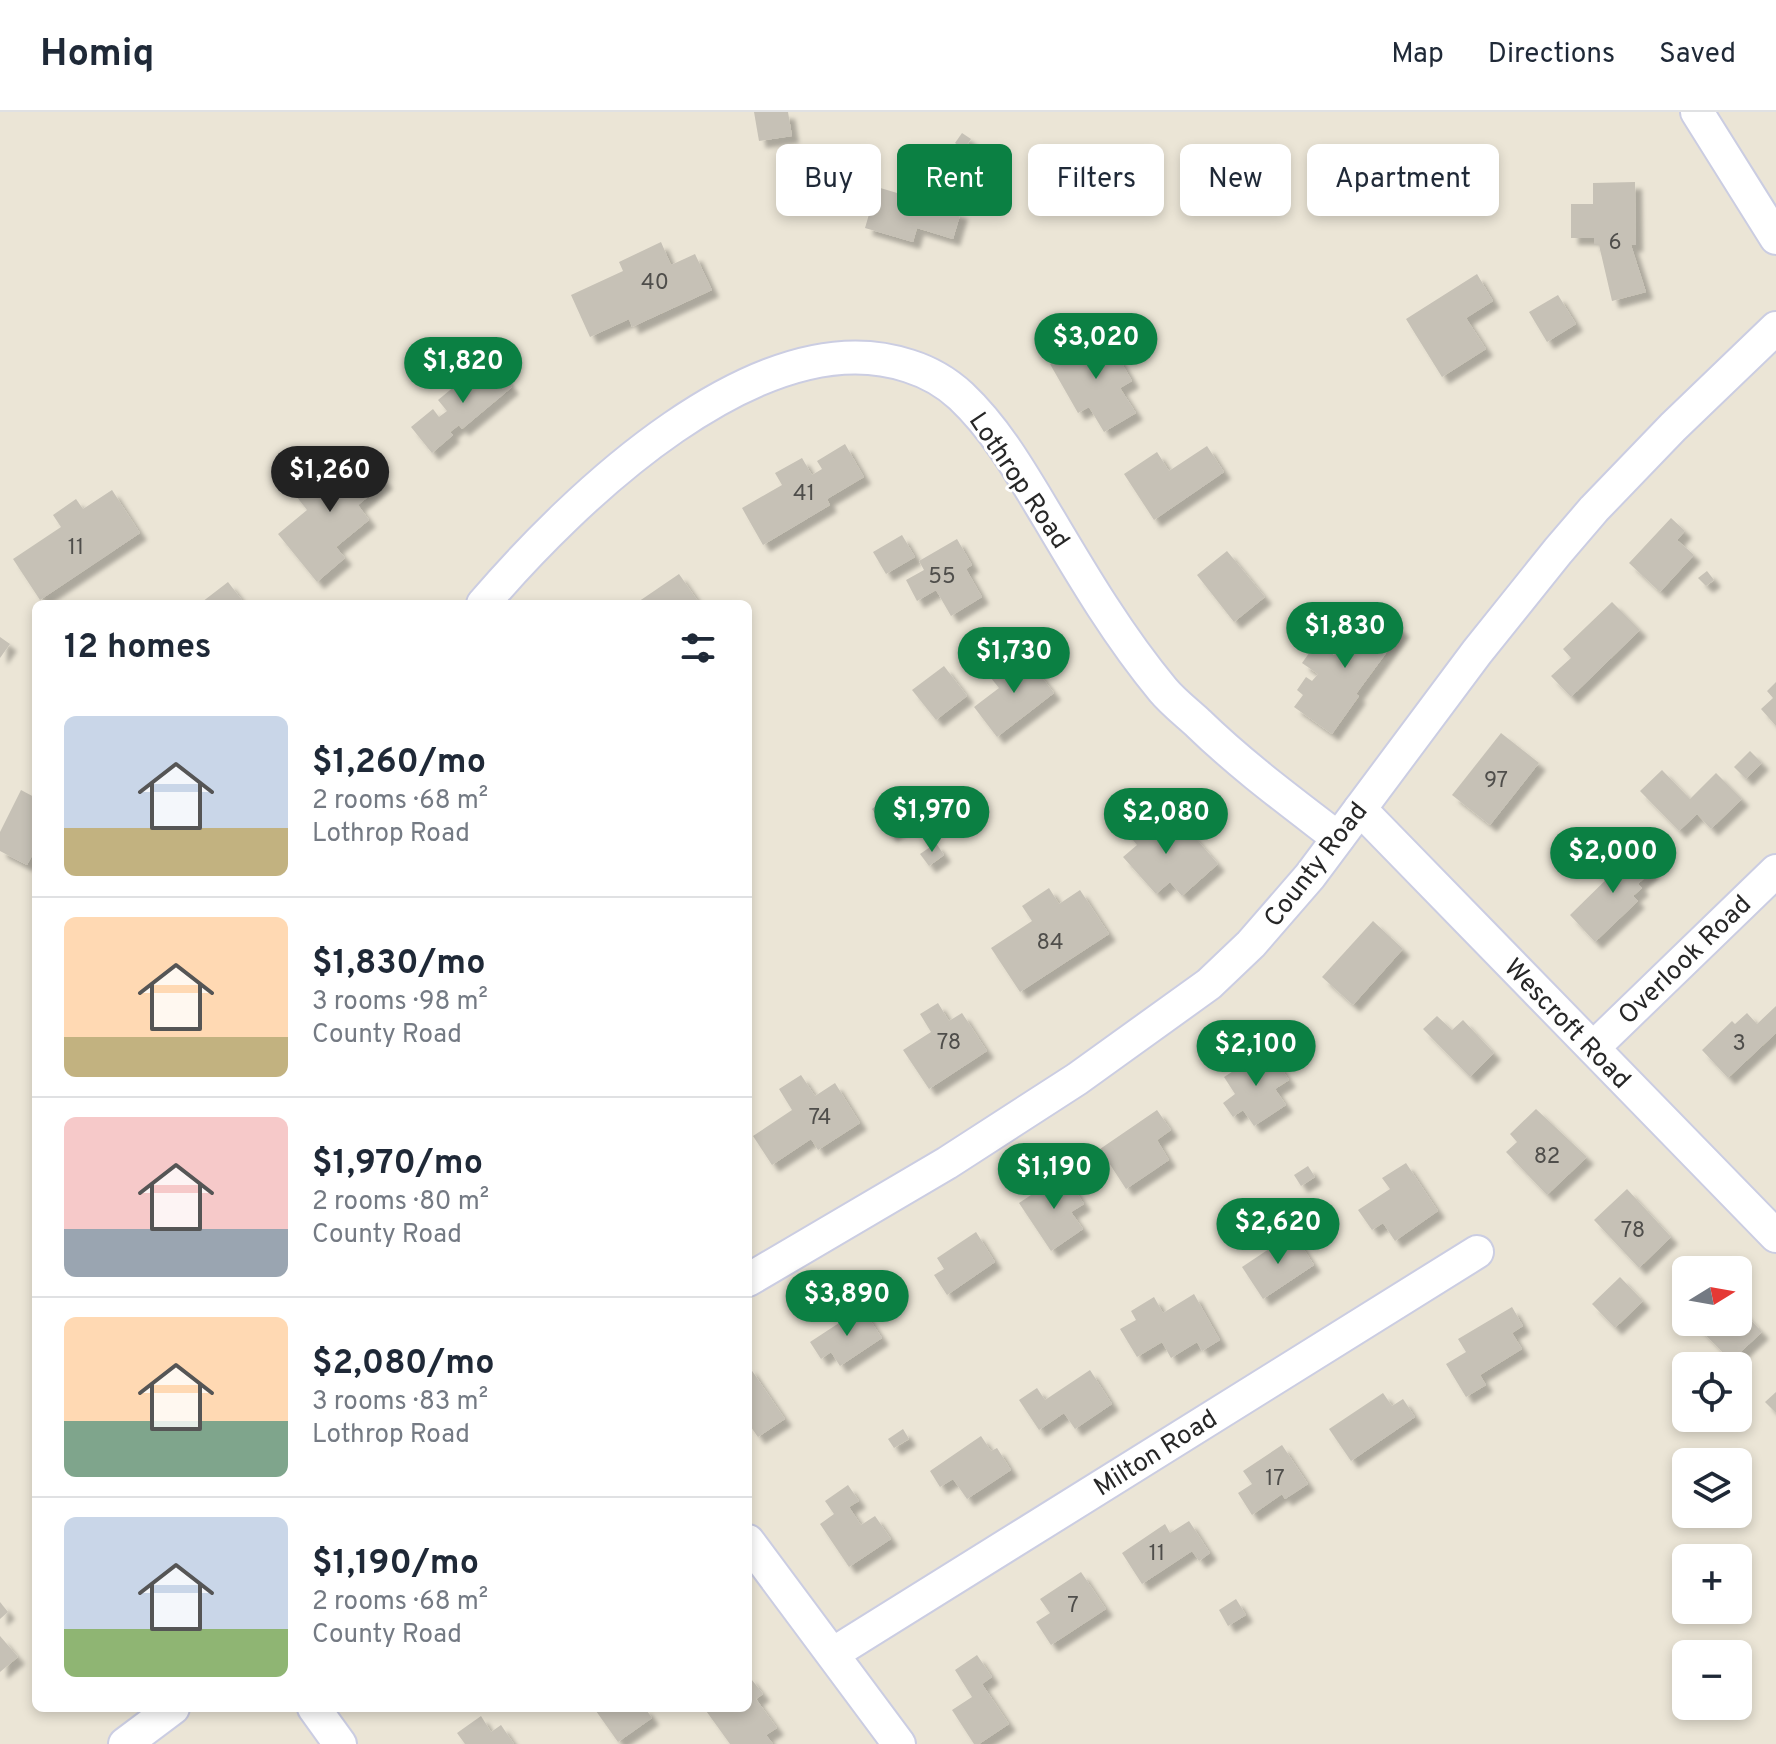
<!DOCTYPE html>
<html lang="en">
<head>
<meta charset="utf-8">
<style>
  body { margin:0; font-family:Overpass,sans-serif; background:#f6f6f7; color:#1f2937; height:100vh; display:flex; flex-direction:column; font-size:30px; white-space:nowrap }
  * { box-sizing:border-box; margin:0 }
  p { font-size:26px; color:#747a83 }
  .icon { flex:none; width:44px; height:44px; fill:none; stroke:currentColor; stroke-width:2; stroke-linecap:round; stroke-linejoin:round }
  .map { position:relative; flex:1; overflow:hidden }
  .sheet { position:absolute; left:32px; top:488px; width:720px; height:1112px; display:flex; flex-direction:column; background:#fff; border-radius:12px; box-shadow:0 4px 12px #0003 }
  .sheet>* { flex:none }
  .hud { position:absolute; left:776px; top:32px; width:760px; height:72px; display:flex; gap:16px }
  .needle { width:52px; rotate:79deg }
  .tools { position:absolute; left:1672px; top:1144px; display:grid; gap:16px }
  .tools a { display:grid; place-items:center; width:80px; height:80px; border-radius:12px; background:#fff; box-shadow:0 4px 12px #0003; font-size:40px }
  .price { position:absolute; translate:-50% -68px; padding:0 18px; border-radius:28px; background:#0b8043; color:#fff; font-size:26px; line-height:52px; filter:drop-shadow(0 2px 4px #0008) }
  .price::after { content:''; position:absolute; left:50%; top:48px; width:24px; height:18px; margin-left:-12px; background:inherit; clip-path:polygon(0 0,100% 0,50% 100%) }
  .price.selected { background:#222; color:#fff }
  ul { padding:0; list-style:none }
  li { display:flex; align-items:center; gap:24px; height:200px; padding:0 32px }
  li+li { border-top:2px solid #e0e1e3 }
  li span { display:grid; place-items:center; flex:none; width:224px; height:160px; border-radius:12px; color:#555 }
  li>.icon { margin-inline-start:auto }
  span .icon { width:96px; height:96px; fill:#fffc; stroke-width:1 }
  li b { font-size:34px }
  h2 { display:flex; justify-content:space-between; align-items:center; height:96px; padding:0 32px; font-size:34px }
  .tag { padding:0 28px; border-radius:12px; background:#fff; box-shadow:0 4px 12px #0003; font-size:28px; line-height:72px }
  .tag.selected { background:#0b8043; color:#fff }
  header { display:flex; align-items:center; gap:48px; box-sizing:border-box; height:112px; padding:0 40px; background:#fff; border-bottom:2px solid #e0e1e3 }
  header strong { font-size:38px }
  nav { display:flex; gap:44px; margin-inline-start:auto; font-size:28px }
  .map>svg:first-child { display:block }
  .building { fill:#c6c1b6; filter:url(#shadow) }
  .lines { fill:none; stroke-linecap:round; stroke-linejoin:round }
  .street-casing { stroke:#cbcde2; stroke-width:36 }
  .street { stroke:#fff; stroke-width:32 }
  .labels { text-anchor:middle; stroke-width:6; stroke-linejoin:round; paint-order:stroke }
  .number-label { font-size:22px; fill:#4f4e4b }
  .street-label { font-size:26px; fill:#272727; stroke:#fff }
</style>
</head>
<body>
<header>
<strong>Homiq</strong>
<nav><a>Map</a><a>Directions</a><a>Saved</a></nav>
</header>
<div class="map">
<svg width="1776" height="1632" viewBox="0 0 1776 1632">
  <defs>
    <filter id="shadow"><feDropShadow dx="7" dy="7" stdDeviation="2" flood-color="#0004"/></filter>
  </defs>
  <rect width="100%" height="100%" fill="#ebe5d6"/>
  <g class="building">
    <polygon points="754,0 788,0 792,24 759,29"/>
    <polygon points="962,21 971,27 964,37 955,31"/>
    <polygon points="1635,70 1636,133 1631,133 1646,180 1612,189 1599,133 1594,133 1594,126 1571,126 1571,92 1593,92 1593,71"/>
    <polygon points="877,75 961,100 953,127 917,116 913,130 865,116"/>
    <polygon points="661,130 671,153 695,142 712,178 632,215 629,207 590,225 571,183 623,159 619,150"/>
    <polygon points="1477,162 1493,189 1466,206 1486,237 1442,265 1406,207"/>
    <polygon points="1558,183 1576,212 1547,230 1529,200"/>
    <polygon points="1104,220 1132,269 1120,276 1136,301 1104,320 1089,295 1078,301 1050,252"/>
    <polygon points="489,246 512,275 462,317 459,313 450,320 453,323 432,341 411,315 433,297 439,305 447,299 438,288"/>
    <polygon points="845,332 864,365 827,387 830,393 763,433 742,396 782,373 775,361 802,346 812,363 822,357 817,349"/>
    <polygon points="1207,334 1224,360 1154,408 1124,362 1157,340 1169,359"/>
    <polygon points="362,342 386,370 358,393 369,408 336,435 345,446 317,470 278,422 307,398 293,380 326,352 336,364"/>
    <polygon points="112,378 140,421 40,488 13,447 61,415 53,403 76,387 83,397"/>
    <polygon points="1671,406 1685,419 1677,428 1694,443 1660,480 1629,451"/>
    <polygon points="902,423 915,445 886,462 873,440"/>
    <polygon points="957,427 972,453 966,457 982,485 951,504 936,478 917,489 906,468 924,458 919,449"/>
    <polygon points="1227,439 1265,485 1234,510 1197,463"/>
    <polygon points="1707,459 1714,468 1706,474 1698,466"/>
    <polygon points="679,462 700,492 635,492"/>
    <polygon points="228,470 245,492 203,492 202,490"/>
    <polygon points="1612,490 1640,518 1571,585 1551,564 1571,546 1563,537"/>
    <polygon points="1369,494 1403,518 1356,582 1359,584 1332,622 1294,595 1303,583 1297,578 1306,565 1312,569 1318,562 1302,551 1317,530 1334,543"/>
    <polygon points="0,525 10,532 0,546"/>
    <polygon points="1023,541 1054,581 997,625 974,595 999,576 991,566"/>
    <polygon points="944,554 967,584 936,608 912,578"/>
    <polygon points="1776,570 1776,614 1761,597 1773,586 1767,579"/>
    <polygon points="1501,621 1539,651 1490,713 1452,683"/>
    <polygon points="1750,639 1762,651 1746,667 1734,655"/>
    <polygon points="1662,658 1690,687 1716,661 1742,687 1711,717 1697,702 1679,719 1640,679"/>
    <polygon points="21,678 36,686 36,736 27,753 0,739 0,720"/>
    <polygon points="884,688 903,714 890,723 872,697"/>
    <polygon points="1143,694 1158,712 1149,720 1163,735 1186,715 1218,752 1182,784 1170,770 1156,782 1123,745 1137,733 1121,713"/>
    <polygon points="1626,730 1653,758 1638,772 1642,776 1633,784 1638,789 1595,830 1570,803 1621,753 1613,744"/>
    <polygon points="936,731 944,743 929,754 920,742"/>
    <polygon points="1049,776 1059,792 1080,778 1109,822 1020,880 991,836 1032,809 1022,794"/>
    <polygon points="1373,809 1403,837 1353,893 1322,865"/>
    <polygon points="938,891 949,909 962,901 987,939 929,977 903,938 931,920 920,902"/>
    <polygon points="1776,894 1776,921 1728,966 1702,938 1732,909 1735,912 1747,901 1757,912"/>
    <polygon points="1437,904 1452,918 1463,908 1494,941 1470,965 1423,917"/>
    <polygon points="1268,937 1289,968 1275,977 1286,993 1254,1014 1243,998 1233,1005 1223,991 1235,982 1224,965"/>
    <polygon points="801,963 815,984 835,971 860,1011 818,1038 811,1027 772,1053 753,1024 792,998 779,977"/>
    <polygon points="1536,997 1587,1045 1547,1083 1506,1040 1517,1030 1510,1022"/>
    <polygon points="1157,998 1171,1018 1157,1028 1169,1048 1126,1077 1100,1037"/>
    <polygon points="1406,1051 1438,1099 1395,1129 1383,1111 1372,1118 1358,1098 1390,1077 1382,1066"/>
    <polygon points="1308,1054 1315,1065 1301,1074 1294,1063"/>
    <polygon points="1064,1061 1084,1092 1071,1100 1083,1117 1051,1139 1019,1091"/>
    <polygon points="1627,1077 1671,1125 1639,1156 1594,1108"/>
    <polygon points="976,1120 995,1150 947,1183 934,1163 944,1157 937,1146"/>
    <polygon points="1293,1121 1314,1153 1263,1187 1242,1155"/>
    <polygon points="1620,1165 1643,1189 1615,1216 1592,1192"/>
    <polygon points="1194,1182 1220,1228 1202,1239 1197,1230 1171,1246 1162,1230 1137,1245 1120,1217 1136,1208 1131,1199 1154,1185 1163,1201"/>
    <polygon points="1512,1195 1523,1214 1512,1221 1522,1237 1480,1263 1486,1273 1466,1285 1446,1252 1466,1240 1458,1227"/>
    <polygon points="1738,1195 1762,1220 1731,1249 1693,1210 1738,1210"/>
    <polygon points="862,1196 882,1226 840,1254 831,1240 821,1247 810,1230"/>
    <polygon points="748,1253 785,1307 758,1325 748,1311"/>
    <polygon points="1090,1258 1112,1292 1075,1317 1064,1301 1039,1318 1019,1288 1037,1276 1045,1288"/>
    <polygon points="1776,1280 1776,1301 1765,1290"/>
    <polygon points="1383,1281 1392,1294 1403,1287 1415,1305 1351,1349 1329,1317"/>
    <polygon points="903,1317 909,1327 894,1336 888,1327"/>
    <polygon points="981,1324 991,1339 997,1336 1011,1358 967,1387 953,1367 940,1375 930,1359"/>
    <polygon points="1282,1333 1308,1372 1285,1387 1282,1382 1252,1403 1238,1381 1252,1372 1243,1359"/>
    <polygon points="848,1373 859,1389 849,1395 861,1413 875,1404 891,1427 849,1455 820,1412 834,1402 825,1389"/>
    <polygon points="1189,1409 1210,1441 1199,1449 1192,1439 1142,1472 1122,1441 1165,1412 1170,1421"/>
    <polygon points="1081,1460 1106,1497 1051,1533 1036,1510 1050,1501 1040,1487"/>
    <polygon points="1236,1487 1246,1503 1228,1514 1219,1498"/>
    <polygon points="0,1490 8,1500 0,1507"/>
    <polygon points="0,1524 18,1545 0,1560"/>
    <polygon points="977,1543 992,1565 982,1572 1009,1612 979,1632 974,1632 952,1598 972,1585 955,1558"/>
    <polygon points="748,1563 763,1582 756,1587 777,1616 766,1623 773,1632 730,1632 704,1596 748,1596"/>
    <polygon points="601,1596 618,1596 621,1600 627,1596 645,1596 652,1606 618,1630 596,1599"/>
    <polygon points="481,1604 491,1620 501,1613 514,1632 465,1632 457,1621"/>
  </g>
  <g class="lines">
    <g class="street-casing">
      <g id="street">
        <polyline points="1697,0 1776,126"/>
        <path d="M483,492C572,388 760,204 909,254C928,260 947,271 961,284C998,319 1023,364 1049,407C1084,466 1119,525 1163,578C1173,590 1186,600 1198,611C1241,653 1290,689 1338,726"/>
        <polyline points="1360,697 1776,1124"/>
        <polyline points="1593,936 1776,759"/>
        <polyline points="748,1168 947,1051 1077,967 1209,872 1251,832 1310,764 1477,540 1558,439 1594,397 1673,315 1776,216"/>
        <polyline points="748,1429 899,1632"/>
        <polyline points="834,1541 1477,1140"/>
        <polyline points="314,1596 340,1632"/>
        <polyline points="125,1632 173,1596"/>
      </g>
    </g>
    <use href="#street" class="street"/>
  </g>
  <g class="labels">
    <g class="number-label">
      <text x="1615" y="137">6</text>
      <text x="655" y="177">40</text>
      <text x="804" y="388">41</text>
      <text x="76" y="442">11</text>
      <text x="942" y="471">55</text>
      <text x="1496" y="675">97</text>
      <text x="1050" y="837">84</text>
      <text x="949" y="937">78</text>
      <text x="1739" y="938">3</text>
      <text x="820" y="1012">74</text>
      <text x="1547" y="1051">82</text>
      <text x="1633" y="1125">78</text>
      <text x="1275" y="1373">17</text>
      <text x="1157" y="1448">11</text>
      <text x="1073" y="1500">7</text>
    </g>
    <g class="street-label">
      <text transform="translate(1020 368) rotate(56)" y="9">Lothrop Road</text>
      <text transform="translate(1315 752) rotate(-52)" y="9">County Road</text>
      <text transform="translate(1684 847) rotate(-44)" y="9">Overlook Road</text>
      <text transform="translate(1568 911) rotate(46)" y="9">Wescroft Road</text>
      <text transform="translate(1155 1340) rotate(-32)" y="9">Milton Road</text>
    </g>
  </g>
</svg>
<div class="tools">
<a><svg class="needle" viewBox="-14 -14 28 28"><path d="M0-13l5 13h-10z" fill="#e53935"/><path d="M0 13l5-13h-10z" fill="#747a83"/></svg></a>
<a><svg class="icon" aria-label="locate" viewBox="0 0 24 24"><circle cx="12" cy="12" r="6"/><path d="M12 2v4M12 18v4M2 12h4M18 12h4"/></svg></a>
<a><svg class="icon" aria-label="layers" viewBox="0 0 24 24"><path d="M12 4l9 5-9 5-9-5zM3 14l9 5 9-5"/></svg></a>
<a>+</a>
<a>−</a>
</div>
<b class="price" style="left:1096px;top:269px">$3,020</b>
<b class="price" style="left:463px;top:293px">$1,820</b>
<b class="price selected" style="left:330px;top:402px">$1,260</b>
<b class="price" style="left:1345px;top:558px">$1,830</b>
<b class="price" style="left:1014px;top:583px">$1,730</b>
<b class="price" style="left:932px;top:742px">$1,970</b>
<b class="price" style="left:1166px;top:744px">$2,080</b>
<b class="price" style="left:1613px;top:783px">$2,000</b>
<b class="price" style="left:1256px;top:976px">$2,100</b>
<b class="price" style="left:1054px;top:1099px">$1,190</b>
<b class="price" style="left:1278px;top:1154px">$2,620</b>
<b class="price" style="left:847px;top:1226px">$3,890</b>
<div class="hud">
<a class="tag">Buy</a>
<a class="tag selected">Rent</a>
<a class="tag">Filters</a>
<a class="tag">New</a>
<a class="tag">Apartment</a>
</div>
<section class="sheet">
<h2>12 homes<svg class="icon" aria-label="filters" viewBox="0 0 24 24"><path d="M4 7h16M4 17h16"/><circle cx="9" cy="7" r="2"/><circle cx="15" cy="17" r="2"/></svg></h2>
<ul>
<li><span style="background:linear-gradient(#c9d6e8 70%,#c2b280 0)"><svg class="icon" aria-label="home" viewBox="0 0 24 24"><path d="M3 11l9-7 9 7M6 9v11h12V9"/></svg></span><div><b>$1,260/mo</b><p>2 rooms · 68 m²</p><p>Lothrop Road</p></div></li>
<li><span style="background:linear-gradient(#ffd9b3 75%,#c2b280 0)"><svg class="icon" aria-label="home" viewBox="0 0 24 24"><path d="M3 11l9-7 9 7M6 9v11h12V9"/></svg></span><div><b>$1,830/mo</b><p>3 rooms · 98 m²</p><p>County Road</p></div></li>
<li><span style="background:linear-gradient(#f6c9c9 70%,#9aa5b1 0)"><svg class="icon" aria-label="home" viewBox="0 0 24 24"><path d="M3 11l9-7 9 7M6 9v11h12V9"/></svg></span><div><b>$1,970/mo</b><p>2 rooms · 80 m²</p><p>County Road</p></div></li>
<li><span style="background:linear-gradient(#ffd9b3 65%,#7fa58c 0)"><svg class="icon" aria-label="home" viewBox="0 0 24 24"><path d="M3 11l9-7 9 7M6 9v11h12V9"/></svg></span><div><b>$2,080/mo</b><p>3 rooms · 83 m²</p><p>Lothrop Road</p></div></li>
<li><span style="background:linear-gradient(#c9d6e8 70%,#8fb573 0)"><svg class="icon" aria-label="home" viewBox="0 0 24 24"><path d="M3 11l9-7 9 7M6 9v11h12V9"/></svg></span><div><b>$1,190/mo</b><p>2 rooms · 68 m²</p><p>County Road</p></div></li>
</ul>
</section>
</div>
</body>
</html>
